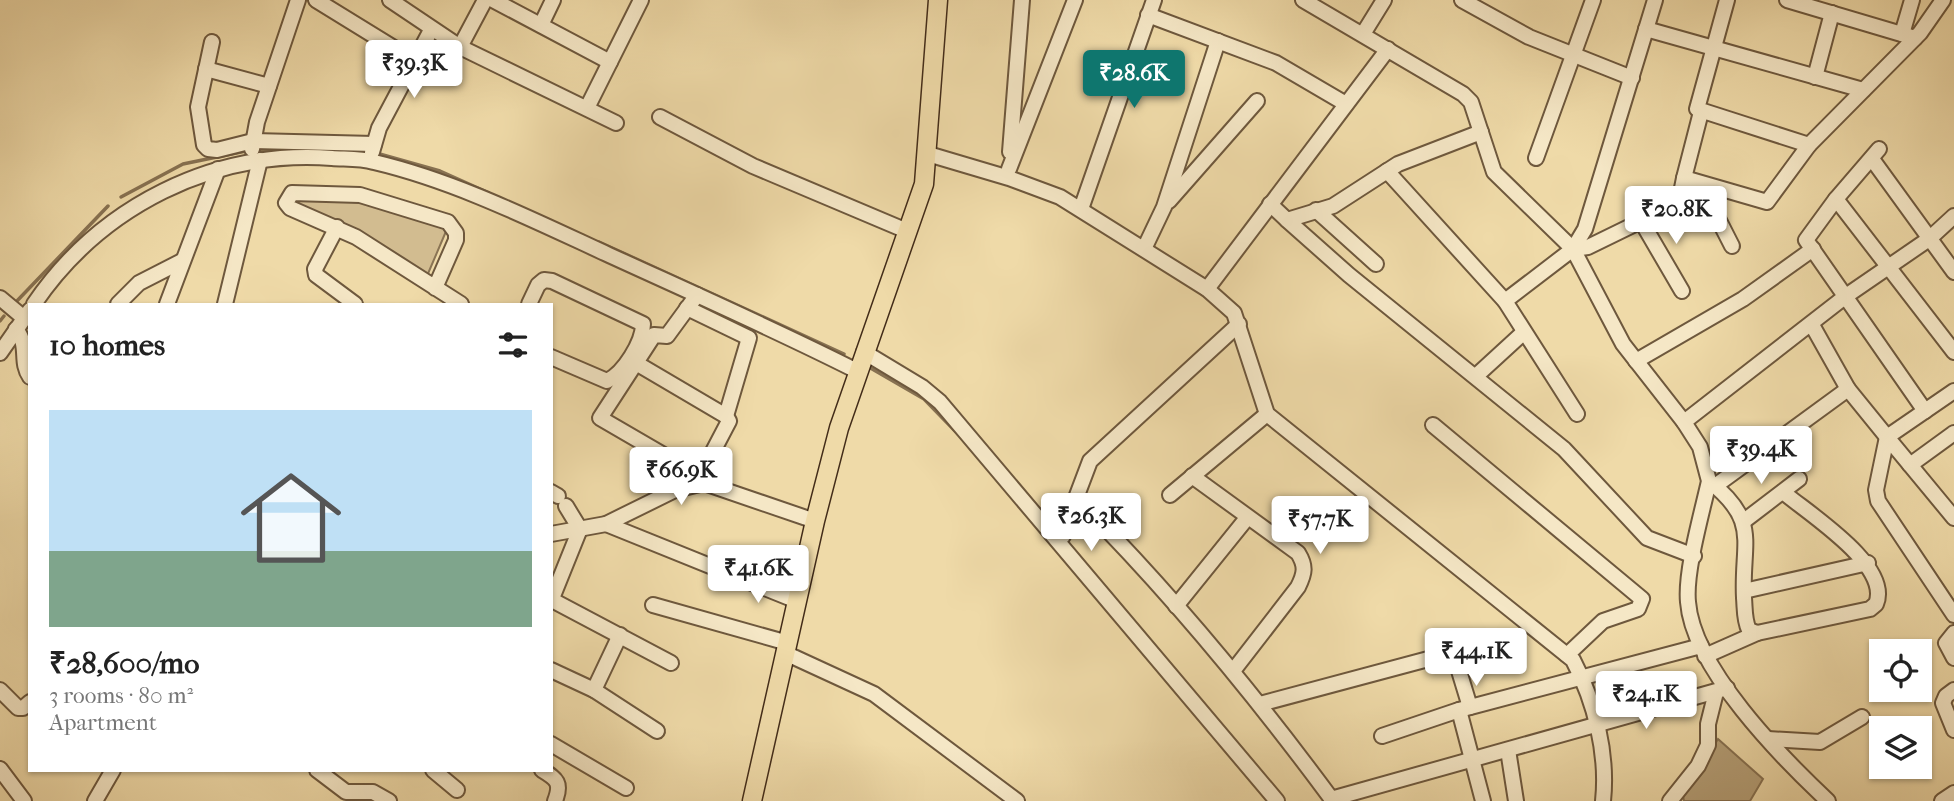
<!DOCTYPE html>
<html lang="en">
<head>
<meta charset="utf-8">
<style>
  body { margin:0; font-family:"IM FELL French Canon",serif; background:#f6f6f6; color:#222; height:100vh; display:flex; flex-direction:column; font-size:26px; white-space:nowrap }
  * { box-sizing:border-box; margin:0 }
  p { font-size:23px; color:#767676 }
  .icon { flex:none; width:38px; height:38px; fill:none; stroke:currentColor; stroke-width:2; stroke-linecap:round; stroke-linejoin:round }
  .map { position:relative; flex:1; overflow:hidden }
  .panel { position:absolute; left:28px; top:303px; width:525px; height:469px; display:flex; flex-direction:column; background:#fff; border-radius:0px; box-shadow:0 2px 5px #0004 }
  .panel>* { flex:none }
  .fabs { position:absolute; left:1869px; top:639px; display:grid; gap:14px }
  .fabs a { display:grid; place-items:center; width:63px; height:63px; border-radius:0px; background:#fff; box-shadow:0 2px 5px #0004; font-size:35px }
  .price { position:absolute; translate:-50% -60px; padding:0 16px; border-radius:7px; background:#fff; color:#222; font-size:23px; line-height:46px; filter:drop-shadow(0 2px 4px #0008) }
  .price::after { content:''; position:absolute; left:50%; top:42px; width:21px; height:16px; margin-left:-10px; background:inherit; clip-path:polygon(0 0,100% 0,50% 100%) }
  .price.on { background:#0f766e; color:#fff }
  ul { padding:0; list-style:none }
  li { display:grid; align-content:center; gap:14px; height:371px; padding:0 21px }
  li+li { border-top:2px solid #e0e0e0 }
  li span { display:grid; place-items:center; height:217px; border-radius:0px; color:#555 }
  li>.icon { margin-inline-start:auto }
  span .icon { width:126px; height:126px; fill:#fffc; stroke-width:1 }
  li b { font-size:30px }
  h2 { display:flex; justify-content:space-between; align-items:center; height:84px; padding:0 21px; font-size:30px }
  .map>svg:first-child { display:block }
  .green { fill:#d2bc90; stroke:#8a7454; stroke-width:2 }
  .water { fill:#b59f77; stroke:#877151; stroke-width:2 }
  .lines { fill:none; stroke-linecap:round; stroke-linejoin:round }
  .stream { stroke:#877151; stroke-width:3.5 }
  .minor-casing { stroke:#6e583d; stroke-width:18 }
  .major-casing { stroke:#432c19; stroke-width:21 }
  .minor { stroke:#f5e7c6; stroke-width:14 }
  .major { stroke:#efdaa8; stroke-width:18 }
</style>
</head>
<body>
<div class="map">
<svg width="1954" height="801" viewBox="0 0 1954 801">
  <rect width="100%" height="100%" fill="#efdaa8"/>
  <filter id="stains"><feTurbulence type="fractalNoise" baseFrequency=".00286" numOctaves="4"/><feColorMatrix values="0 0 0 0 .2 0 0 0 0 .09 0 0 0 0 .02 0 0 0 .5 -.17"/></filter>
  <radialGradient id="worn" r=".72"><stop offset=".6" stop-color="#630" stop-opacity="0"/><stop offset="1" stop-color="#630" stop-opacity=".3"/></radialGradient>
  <polygon class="green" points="296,196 356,200 447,229 427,276 349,226 292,205"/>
  <polygon class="water" points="1718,739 1763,779 1750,801 1684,801 1683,796"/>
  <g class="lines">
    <g class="stream">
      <polyline points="258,150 294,149"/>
      <polyline points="376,153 440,171 489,193"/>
      <polyline points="121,197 183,164 246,151"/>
      <polyline points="599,242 844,354"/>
      <polyline points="15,303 108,206"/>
      <polyline points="0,321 4,316"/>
      <polyline points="867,366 924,399 958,434"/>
    </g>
    <g class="minor-casing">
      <g id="minor">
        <polyline points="316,0 415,61"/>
        <polyline points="390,0 460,47 616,123"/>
        <polyline points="493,0 610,62"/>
        <path d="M1303,0L1463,94L1471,102L1494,172L1573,249L1623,344L1684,422L1700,447L1709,481C1702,513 1685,571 1688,602C1693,668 1781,757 1828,801"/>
        <polyline points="1462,0 1529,37 1632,78"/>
        <polyline points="1727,0 1697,109 1809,145 1920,33 1943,0"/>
        <polyline points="1787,0 1915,38"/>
        <polyline points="1148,15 1276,63 1346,104"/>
        <polyline points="541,25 553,0"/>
        <polyline points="1646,29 1863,90"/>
        <polyline points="1363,34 1384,0"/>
        <polyline points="1902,34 1912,0"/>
        <polyline points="212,42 198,107 204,145 208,149 217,150 253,141 374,144"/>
        <polyline points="460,47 485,0"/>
        <polyline points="206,69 269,86"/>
        <polyline points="1815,77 1832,13"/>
        <polyline points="587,108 641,0"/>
        <polyline points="660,117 753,166 907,231"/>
        <polyline points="252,149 257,122 298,0"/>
        <polyline points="1879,149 1836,199 1954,352"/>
        <polyline points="372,152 379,128 431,30"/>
        <polyline points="1010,152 1022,0"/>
        <path d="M928,154L1009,178L1060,197L1207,289L1234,313L1267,414L1573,660C1595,702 1608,754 1603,801"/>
        <polyline points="1536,158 1593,0"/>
        <polyline points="1872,159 1954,272"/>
        <polyline points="1009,169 1075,0"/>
        <polyline points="1387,171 1505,301 1577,414"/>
        <polyline points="1684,178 1701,112"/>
        <polyline points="1682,189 1707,197 1732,246"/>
        <polyline points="1836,199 1806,240 1925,411"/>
        <polyline points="1169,201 1257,101"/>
        <polyline points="1270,204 1287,220 1333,206 1398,164 1481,132"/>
        <polyline points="1081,209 1154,0"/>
        <polyline points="1316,210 1376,264"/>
        <polyline points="1640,219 1682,291"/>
        <polyline points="1287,220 1349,275 1564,449 1647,538 1694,556"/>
        <polyline points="337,227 315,269 316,275 355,304"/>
        <polyline points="1144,249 1164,207 1218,41"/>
        <polyline points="1573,249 1588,247 1672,206 1680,198 1684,178 1767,202 1809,145"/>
        <polyline points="435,288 456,240 456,233 448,222 360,195 292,193 286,203 290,208 356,237 461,304"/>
        <polyline points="1207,289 1388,49"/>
        <polyline points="0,298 24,318"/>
        <polyline points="1505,301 1573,249 1585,229 1655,0"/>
        <path d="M34,304C100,207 213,149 332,158C345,159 360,158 374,162C455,181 533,220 609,255C692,293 776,330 857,371"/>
        <polyline points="118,304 139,283 182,261"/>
        <polyline points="167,304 218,169"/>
        <polyline points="225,304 260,160"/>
        <path d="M529,304L538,285L544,280L552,281L643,324C643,342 624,373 607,381L551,357"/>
        <polyline points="687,308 749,338 726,416"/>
        <path d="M1239,324L1090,461L1076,498C1170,592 1254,694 1333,801"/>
        <polyline points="1812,325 1848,389"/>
        <path d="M16,329C30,347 19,361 30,377"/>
        <polyline points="864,352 922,387 940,402 1277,801"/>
        <polyline points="0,353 30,310"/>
        <polyline points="1636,361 1743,299 1813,249"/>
        <polyline points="636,363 726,416 729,421 696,484 686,468 600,418 654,335 667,336 697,295"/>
        <polyline points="1476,376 1524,332"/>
        <polyline points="1684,422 1846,296 1929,239 1954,216"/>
        <polyline points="1433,425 1642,599 1638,609 1603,621 1567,655"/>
        <polyline points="1887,437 1876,490 1878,501 1954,615"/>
        <polyline points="1887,437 1954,518"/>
        <polyline points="1910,465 1954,433"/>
        <path d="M1192,476L1298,553C1306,566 1305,573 1298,587L1233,671"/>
        <path d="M1709,481C1761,522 1741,542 1744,598C1745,609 1744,620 1749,630L1757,633L1870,609L1876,604C1892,566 1809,514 1783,492"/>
        <polyline points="1715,486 1848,389 1887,437 1954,391"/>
        <polyline points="551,492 558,496"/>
        <polyline points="1170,495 1267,414"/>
        <polyline points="1744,521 1799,479"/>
        <polyline points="606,524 797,601"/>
        <polyline points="551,534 606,524 675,490 704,483 815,521"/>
        <polyline points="1063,536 1076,498"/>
        <polyline points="1744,591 1868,563"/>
        <polyline points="552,600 671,663"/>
        <polyline points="551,601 580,529 566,506"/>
        <polyline points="653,605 788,643"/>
        <polyline points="1176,606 1247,518"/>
        <polyline points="1954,633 1946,643 1954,658"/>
        <polyline points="785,653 874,694 1017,801"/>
        <polyline points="1705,656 1757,633"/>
        <polyline points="551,670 594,690 620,635"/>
        <polyline points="0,690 18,708 23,708 30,702"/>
        <polyline points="594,690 657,731"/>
        <polyline points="1954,690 1946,696 1943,703 1954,730"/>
        <polyline points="1260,704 1447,654 1456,661 1470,707"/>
        <polyline points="1459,710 1483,801"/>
        <polyline points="1382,736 1459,710 1701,646"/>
        <polyline points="1768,739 1820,742 1862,717"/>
        <polyline points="551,744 626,788"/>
        <polyline points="1508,750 1516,801"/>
        <polyline points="0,769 24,801"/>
        <polyline points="317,770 346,792 373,792 389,801"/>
        <polyline points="433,770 457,790"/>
        <path d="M542,770C557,779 562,783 555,801"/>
        <polyline points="1331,799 1727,688"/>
        <polyline points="95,801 113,770"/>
        <polyline points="1670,801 1698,766 1708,745 1708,724 1716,692"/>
        <polyline points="1942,801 1954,793"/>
      </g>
    </g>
    <g class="major-casing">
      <polyline id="major" points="752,801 815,521 839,428 924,184 938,0"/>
    </g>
    <use href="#minor" class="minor"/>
    <use href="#major" class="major"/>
  </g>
  <rect width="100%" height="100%" filter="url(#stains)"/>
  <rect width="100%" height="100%" fill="url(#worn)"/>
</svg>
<div class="fabs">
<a><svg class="icon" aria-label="locate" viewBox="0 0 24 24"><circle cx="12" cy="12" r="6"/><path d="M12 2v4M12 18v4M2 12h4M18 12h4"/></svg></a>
<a><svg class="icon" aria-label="layers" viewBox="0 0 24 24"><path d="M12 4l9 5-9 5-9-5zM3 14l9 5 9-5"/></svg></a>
</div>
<b class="price" style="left:414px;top:100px">₹39.3K</b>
<b class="price on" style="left:1134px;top:110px">₹28.6K</b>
<b class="price" style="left:1676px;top:246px">₹20.8K</b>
<b class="price" style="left:1761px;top:486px">₹39.4K</b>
<b class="price" style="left:681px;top:507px">₹66.9K</b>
<b class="price" style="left:1091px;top:553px">₹26.3K</b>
<b class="price" style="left:1320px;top:556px">₹57.7K</b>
<b class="price" style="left:758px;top:605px">₹41.6K</b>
<b class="price" style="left:1476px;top:688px">₹44.1K</b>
<b class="price" style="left:1646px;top:731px">₹24.1K</b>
<section class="panel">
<h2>10 homes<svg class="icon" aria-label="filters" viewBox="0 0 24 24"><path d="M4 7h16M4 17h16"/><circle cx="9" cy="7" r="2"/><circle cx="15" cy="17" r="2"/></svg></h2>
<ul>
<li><span style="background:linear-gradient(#bfe0f5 65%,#7fa58c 0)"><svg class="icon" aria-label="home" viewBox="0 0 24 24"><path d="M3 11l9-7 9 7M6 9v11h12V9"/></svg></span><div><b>₹28,600/mo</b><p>3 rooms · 80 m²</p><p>Apartment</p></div></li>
</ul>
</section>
</div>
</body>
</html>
